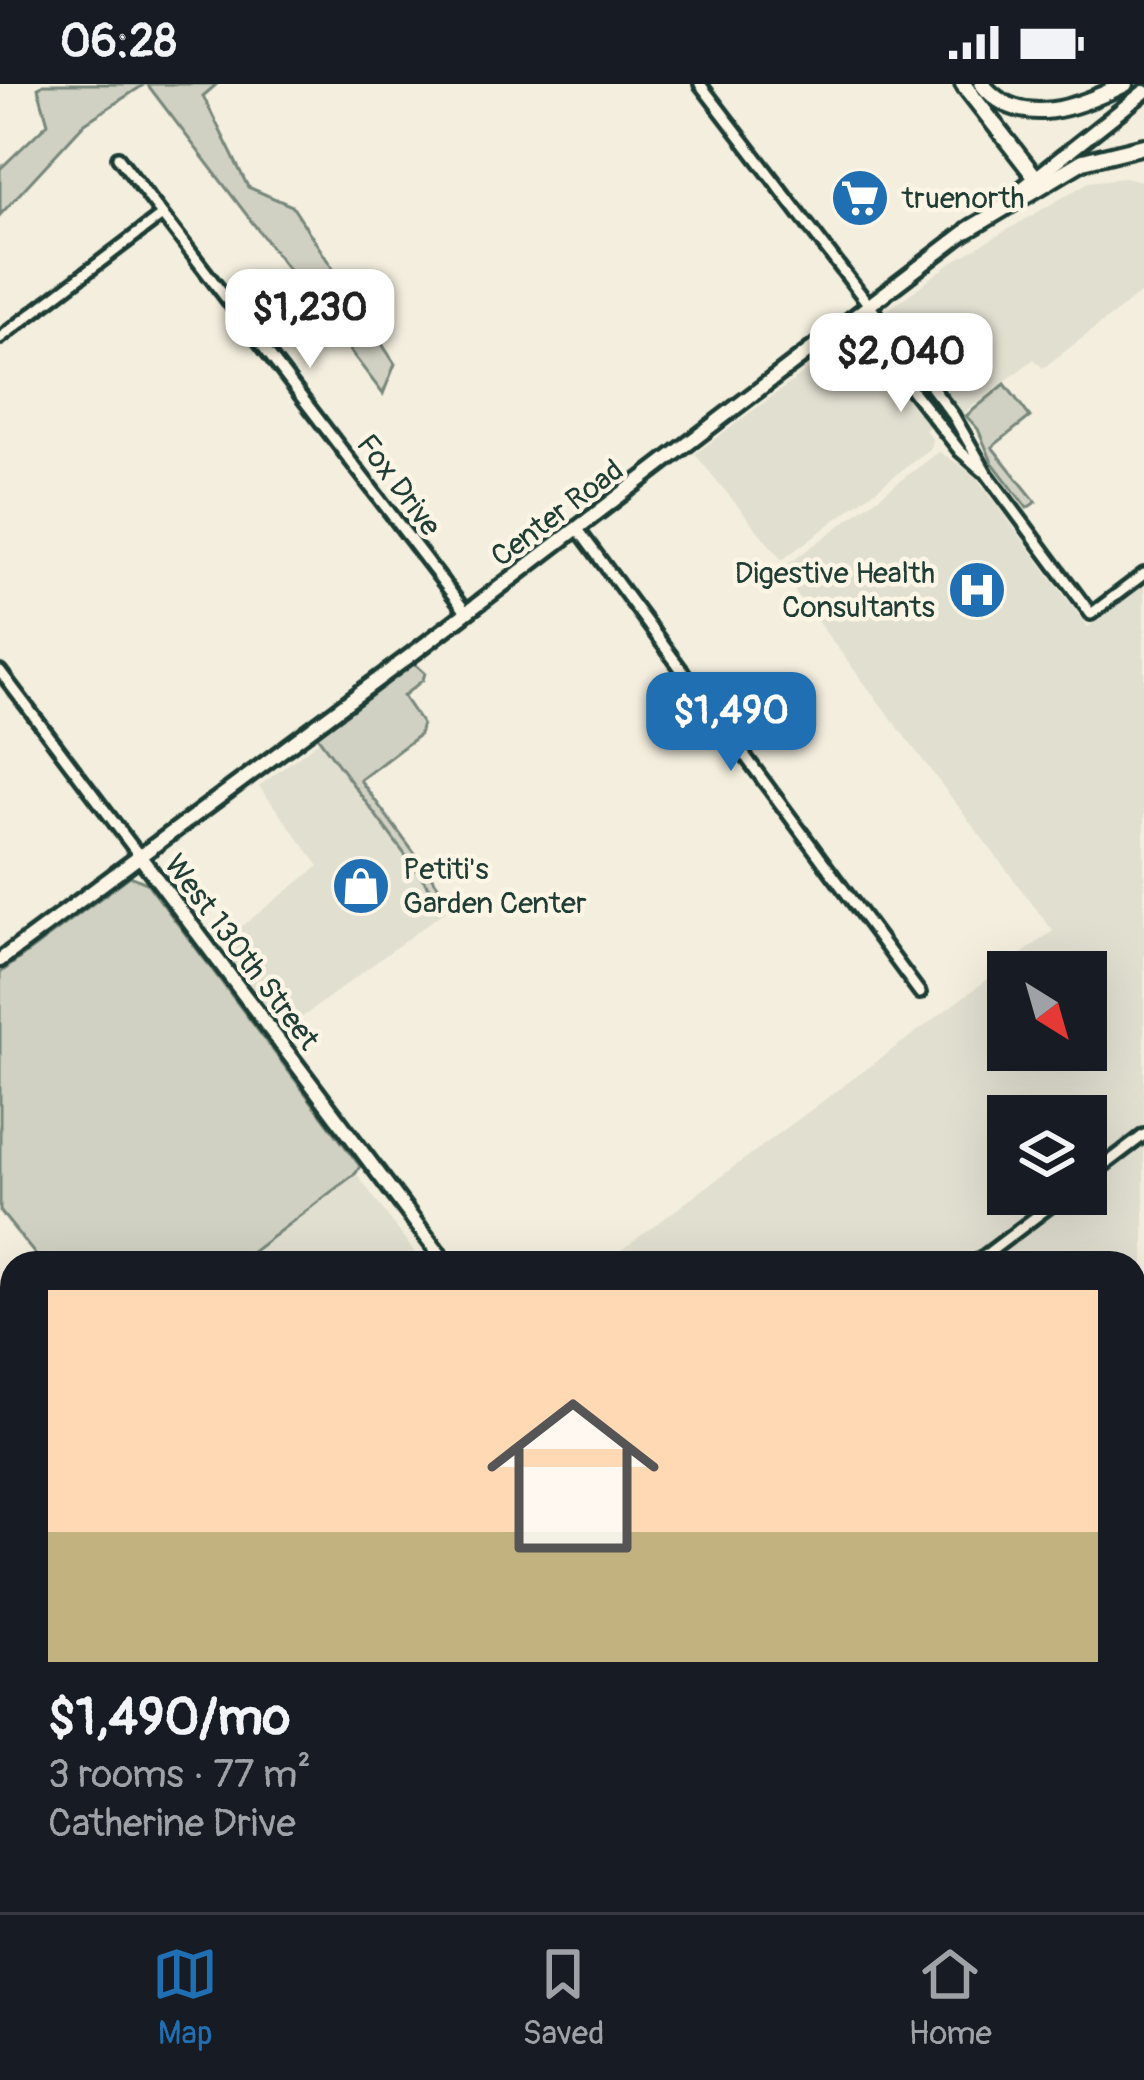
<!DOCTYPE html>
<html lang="en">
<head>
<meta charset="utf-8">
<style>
  body { margin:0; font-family:Pangolin,sans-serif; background:#242831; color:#f1f3f6; height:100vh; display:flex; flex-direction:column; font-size:45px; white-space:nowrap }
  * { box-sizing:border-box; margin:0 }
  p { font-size:39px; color:#9ea1a6 }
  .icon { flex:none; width:66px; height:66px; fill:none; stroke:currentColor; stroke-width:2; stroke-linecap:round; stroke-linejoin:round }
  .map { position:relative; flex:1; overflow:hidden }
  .sheet { position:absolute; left:0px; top:1167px; width:1146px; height:663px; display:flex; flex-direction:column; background:#171b24; border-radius:36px 36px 0 0; box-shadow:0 12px 48px #0002 }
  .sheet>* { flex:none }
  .needle { width:78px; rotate:143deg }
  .tools { position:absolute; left:987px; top:867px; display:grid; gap:24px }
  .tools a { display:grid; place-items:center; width:120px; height:120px; border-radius:0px; background:#171b24; box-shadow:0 12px 48px #0002; font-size:60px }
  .price { position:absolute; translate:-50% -102px; padding:0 27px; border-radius:24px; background:#fff; color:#222; font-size:39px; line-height:78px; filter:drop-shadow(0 3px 6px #0008) }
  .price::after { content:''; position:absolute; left:50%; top:72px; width:36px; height:27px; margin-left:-18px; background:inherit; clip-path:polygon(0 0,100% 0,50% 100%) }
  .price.current { background:#1f6fb2; color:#fff }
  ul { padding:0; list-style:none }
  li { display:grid; align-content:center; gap:24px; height:636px; padding:0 48px }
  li+li { border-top:3px solid #363941 }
  li span { display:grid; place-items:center; height:372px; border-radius:0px; color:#555 }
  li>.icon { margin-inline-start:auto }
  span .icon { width:216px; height:216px; fill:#fffc; stroke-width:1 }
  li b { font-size:51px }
  .status { display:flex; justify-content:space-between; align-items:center; height:84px; padding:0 60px; background:#171b24; direction:ltr }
  .status svg { height:33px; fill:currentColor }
  .menu { display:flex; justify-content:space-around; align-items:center; height:168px; border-top:3px solid #363941; background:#171b24; font-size:33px; color:#9ea1a6 }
  .menu a { display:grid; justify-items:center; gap:6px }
  .menu .current { color:#1f6fb2 }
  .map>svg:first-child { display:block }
  .built { fill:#e1dfd0; fill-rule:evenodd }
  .green { fill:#d0d1c2; stroke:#78877b; stroke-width:3 }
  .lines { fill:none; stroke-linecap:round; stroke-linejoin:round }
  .minor-casing { stroke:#1f3d34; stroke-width:18 }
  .major-casing { stroke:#1f3d34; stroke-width:21 }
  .highway-casing { stroke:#1f3d34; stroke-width:22 }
  .minor { stroke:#fcf5e5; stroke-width:9 }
  .major { stroke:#fcf5e5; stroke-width:12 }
  .highway { stroke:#fcf5e5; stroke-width:14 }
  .labels { text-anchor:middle; stroke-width:9; stroke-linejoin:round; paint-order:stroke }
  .poi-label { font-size:30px; fill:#1f3d34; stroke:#fcf5e5; text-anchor:start }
  .street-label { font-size:30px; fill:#1f3d34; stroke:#fcf5e5 }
</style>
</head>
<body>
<div class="status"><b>06:28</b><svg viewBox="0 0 49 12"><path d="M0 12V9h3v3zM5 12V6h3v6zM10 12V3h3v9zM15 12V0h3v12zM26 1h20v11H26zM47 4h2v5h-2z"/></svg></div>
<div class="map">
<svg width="1144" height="1828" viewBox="0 0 1144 1828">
  <rect width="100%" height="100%" fill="#f3eede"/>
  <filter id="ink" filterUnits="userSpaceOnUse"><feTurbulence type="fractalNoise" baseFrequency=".00833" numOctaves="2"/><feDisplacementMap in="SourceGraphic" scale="24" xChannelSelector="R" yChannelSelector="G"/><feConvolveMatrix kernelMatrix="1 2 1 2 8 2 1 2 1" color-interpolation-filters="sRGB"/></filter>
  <g filter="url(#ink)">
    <g class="built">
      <polygon points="1124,94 1144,97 1144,207 1043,284 1034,275 963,330 957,322 925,346 932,355 930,365 782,476 695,370 951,179 1089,98"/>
      <path d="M939,368L973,389L1088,543L1144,500V1828H937L929,1818H1134V1179H604L1053,847L779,487ZM1008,888H1086V966H1008ZM1008,1032H1086V1110H1008Z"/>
      <polygon points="319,657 446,826 285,946 230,873 237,867 228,853 319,782 259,702"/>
      <polygon points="356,1089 422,1179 239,1179"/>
      <polygon points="12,1352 12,1561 0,1545 0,1362"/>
    </g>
    <g class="green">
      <polygon points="43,0 145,0 85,39 0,131 0,85 48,39 38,4"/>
      <polygon points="147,0 217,0 203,12 248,103 292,122 395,280 383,310"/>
      <polygon points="1005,300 1030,333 992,363 1036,418 1027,424 992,378 978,345 966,332"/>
      <polygon points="414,579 425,589 423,596 403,612 422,640 419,651 360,696 449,816 443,822 317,652"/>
      <polygon points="130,792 147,799 360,1082 356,1089 238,1179 42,1179 0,1127 0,889"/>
      <polygon points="12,1701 12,1818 903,1818 910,1828 0,1828 0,1709"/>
    </g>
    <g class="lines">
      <g class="minor-casing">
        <g id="minor">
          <polyline points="700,0 953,331 987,390 1091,530 1144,490"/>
          <polyline points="118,73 466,528"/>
          <polyline points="854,233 960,367 983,387"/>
          <polyline points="0,254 162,131"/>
          <polyline points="577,444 920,909"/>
          <polyline points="0,587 138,770"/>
          <polyline points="1086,1095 1144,1051"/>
          <polyline points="975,1179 1066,1110"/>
          <polyline points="1134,1456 1144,1448"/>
        </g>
      </g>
      <g class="major-casing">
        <g id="major">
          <polyline points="1004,119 1144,8"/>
          <polyline points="138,770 446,1179"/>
          <polyline points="0,876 415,568 973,142"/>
          <polyline points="928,1818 936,1828"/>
        </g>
      </g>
      <g class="highway-casing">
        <g id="highway">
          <polyline points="963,0 1036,94"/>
          <path d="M982,0C1020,48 1081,22 1125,0"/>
          <polyline points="968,146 1083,77 1144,62"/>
        </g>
      </g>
      <use href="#minor" class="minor"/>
      <use href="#major" class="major"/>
      <use href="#highway" class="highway"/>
    </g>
  </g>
  <defs>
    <g id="supermarket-disc" transform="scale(3)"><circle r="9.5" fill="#1f6fb2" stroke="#fcf5e5"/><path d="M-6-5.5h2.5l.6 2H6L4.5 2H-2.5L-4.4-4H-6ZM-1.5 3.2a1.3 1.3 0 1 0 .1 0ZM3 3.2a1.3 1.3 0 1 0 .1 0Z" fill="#fff"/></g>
    <g id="hospital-disc" transform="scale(3)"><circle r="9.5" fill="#1f6fb2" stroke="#fcf5e5"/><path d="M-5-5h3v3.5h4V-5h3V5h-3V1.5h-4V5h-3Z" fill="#fff"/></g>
    <g id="shop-disc" transform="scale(3)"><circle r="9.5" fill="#1f6fb2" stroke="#fcf5e5"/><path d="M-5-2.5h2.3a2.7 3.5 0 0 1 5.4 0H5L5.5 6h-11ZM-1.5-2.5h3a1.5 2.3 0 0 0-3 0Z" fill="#fff"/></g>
  </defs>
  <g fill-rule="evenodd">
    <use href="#supermarket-disc" x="860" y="114"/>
    <use href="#hospital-disc" x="977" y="506"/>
    <use href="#shop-disc" x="361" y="802"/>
  </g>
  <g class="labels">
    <g class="poi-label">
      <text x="902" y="124">truenorth</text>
      <text x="935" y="499" text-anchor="end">Digestive Health<tspan x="935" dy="34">Consultants</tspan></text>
      <text x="403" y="795">Petiti's<tspan x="403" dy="34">Garden Center</tspan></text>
    </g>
    <g class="street-label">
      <text transform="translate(399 401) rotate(53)" y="10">Fox Drive</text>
      <text transform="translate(557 429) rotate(-37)" y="10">Center Road</text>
      <text transform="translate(242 868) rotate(53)" y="10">West 130th Street</text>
    </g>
  </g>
</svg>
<div class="tools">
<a><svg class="needle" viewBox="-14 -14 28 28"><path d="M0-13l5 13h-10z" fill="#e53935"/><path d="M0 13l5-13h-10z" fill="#9ea1a6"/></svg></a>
<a><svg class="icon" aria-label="layers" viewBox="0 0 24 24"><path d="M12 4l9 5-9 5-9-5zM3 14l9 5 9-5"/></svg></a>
</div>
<b class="price" style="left:310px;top:287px">$1,230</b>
<b class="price" style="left:901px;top:331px">$2,040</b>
<b class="price current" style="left:731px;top:690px">$1,490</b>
<section class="sheet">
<ul>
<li><span style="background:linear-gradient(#ffd9b3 65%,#c2b280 0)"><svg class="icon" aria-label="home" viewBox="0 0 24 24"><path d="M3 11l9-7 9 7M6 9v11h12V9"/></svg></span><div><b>$1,490/mo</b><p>3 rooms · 77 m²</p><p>Catherine Drive</p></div></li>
</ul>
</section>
</div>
<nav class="menu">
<a class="current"><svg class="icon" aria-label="map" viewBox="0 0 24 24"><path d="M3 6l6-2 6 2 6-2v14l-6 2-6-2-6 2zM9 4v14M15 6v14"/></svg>Map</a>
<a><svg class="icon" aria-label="saved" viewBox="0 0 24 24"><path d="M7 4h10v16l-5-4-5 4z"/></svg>Saved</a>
<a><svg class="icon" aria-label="home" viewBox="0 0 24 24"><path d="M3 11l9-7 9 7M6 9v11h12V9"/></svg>Home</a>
</nav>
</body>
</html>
